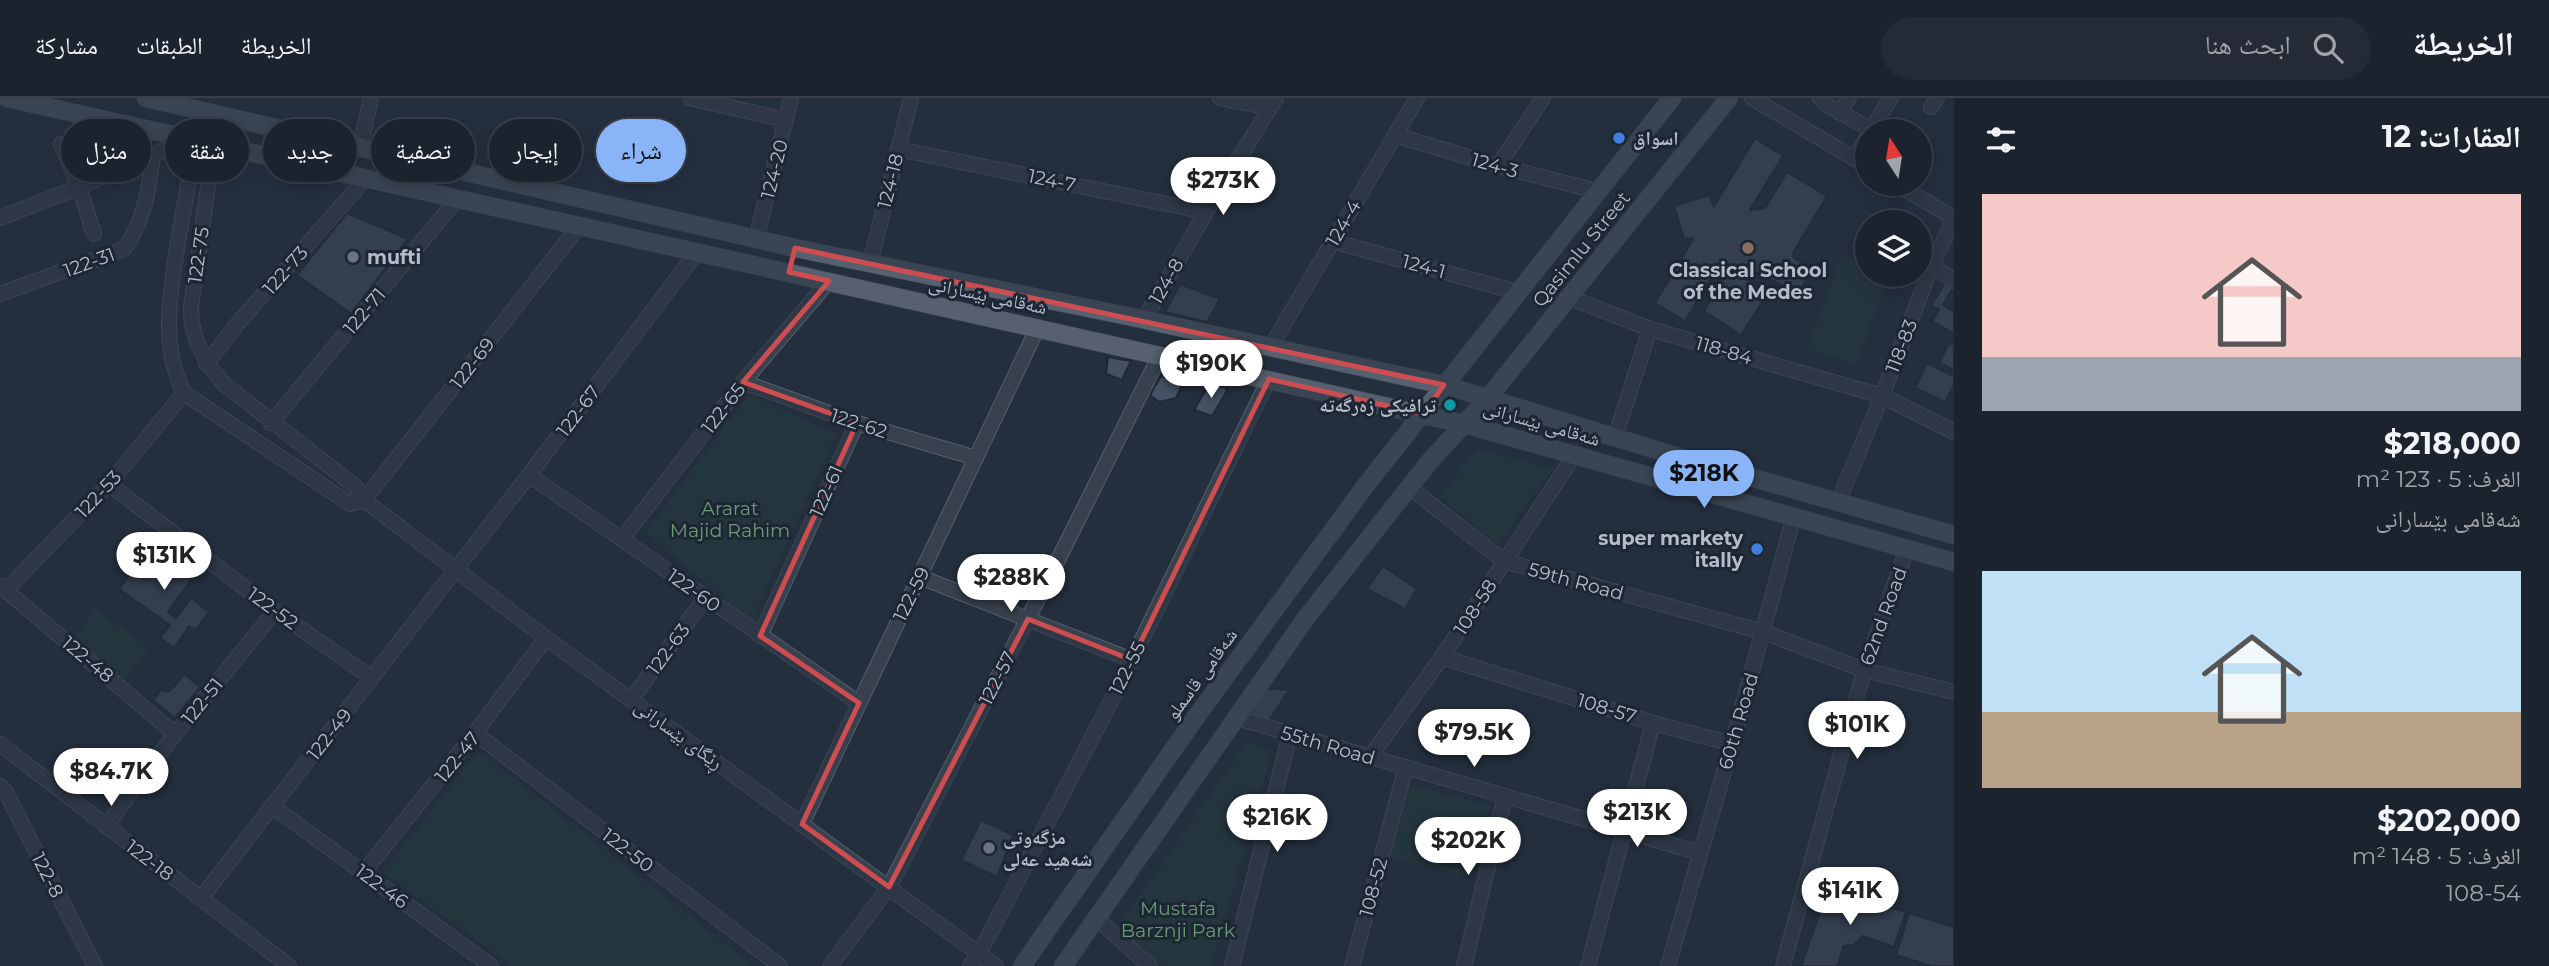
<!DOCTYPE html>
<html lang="ar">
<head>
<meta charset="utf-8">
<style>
  body { margin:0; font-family:Montserrat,"Noto Naskh Arabic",sans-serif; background:#242b36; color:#f1f3f6; direction:rtl; height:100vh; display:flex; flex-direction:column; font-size:26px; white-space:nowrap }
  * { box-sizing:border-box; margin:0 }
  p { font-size:23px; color:#a0a4aa }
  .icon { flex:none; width:38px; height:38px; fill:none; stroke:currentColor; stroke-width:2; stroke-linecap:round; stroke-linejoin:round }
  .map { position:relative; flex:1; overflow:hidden; direction:ltr }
  .side { display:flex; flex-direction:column; background:#1b232e; width:595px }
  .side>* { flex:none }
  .top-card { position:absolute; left:21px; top:21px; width:665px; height:63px; direction:rtl; display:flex; gap:14px }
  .needle { width:46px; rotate:348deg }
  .tools { position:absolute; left:1855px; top:21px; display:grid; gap:14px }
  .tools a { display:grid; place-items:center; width:77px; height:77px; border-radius:50%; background:#1b232e; box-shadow:0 4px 18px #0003,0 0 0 2px #39404a; font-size:35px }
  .price { position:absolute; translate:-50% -60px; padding:0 16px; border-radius:24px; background:#fff; color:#222; font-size:23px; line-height:46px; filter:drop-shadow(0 2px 4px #0008) }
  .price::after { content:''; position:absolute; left:50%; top:42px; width:21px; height:16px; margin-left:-10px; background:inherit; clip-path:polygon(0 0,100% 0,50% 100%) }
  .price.current { background:#8ab4f8; color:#111 }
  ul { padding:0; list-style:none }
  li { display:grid; align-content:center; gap:14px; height:371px; padding:0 28px }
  li span { display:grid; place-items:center; height:217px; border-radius:0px; color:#555 }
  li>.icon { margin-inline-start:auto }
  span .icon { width:126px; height:126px; fill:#fffc; stroke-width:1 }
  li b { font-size:30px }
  h2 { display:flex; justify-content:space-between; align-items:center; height:84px; padding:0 28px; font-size:30px }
  .tag { padding:0 24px; border-radius:32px; background:#1b232e; box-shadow:0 4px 18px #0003,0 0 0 2px #39404a; font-size:24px; line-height:63px }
  .tag.current { background:#8ab4f8; color:#111 }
  header { display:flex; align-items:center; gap:42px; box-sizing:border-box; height:98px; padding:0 35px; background:#1b232e; border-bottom:2px solid #39404a }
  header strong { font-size:33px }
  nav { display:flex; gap:38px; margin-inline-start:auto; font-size:24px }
  .search { width:490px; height:63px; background:#242b36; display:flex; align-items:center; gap:18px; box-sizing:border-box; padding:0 24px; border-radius:38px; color:#a0a4aa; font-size:26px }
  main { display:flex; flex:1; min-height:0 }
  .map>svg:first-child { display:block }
  .green { fill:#263c3f }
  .building { fill:#455162; stroke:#1f2835; stroke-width:2 }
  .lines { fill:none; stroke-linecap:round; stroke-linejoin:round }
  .minor-casing { stroke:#565f6c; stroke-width:16 }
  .major-casing { stroke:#414a57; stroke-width:19 }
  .minor { stroke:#38414e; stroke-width:14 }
  .major { stroke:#56606e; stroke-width:18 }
  .marked { fill:none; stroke:#ce4d50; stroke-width:5; stroke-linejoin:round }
  .shop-dot { fill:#3f7fe0; stroke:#1d2633; stroke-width:2.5 }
  .education-dot { fill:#8d6e63; stroke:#1d2633; stroke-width:2.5 }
  .worship-dot { fill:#6b7280; stroke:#1d2633; stroke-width:2.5 }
  .culture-dot { fill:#0f9aa8; stroke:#1d2633; stroke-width:2.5 }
  .labels { text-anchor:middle; stroke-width:6; stroke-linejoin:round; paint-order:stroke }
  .poi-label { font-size:19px; font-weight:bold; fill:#b4bcc9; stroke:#1d2633; text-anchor:start }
  .street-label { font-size:19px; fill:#b4bcc9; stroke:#1d2633 }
  .park-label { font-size:19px; fill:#6b9a76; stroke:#1d2633 }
</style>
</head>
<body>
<header>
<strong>الخريطة</strong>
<div class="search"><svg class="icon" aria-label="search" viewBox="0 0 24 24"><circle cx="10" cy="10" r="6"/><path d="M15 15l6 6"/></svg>ابحث هنا</div>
<nav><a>الخريطة</a><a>الطبقات</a><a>مشاركة</a></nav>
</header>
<main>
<section class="side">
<h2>العقارات: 12<svg class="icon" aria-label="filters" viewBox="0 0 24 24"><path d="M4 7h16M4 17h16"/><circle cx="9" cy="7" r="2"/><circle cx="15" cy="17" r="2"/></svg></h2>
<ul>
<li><span style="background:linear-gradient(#f6c9c9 75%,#9aa5b1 0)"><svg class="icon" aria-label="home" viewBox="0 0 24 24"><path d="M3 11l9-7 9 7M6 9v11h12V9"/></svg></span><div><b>$218,000</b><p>الغرف: 5 · 123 m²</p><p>شەقامی بێسارانی</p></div></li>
<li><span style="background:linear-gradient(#bfe0f5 65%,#b9a48a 0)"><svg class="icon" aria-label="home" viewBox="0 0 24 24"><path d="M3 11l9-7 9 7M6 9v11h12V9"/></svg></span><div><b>$202,000</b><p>الغرف: 5 · 148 m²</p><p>108-54</p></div></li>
</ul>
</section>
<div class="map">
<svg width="1954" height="868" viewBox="0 0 1954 868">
  <rect width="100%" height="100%" fill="#242f3e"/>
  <g class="green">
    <polygon points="1841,157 1867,167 1867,177 1888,177 1857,266 1808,251"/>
    <polygon points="749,296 836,336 752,523 645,434"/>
    <polygon points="1478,351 1553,371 1498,447 1439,398"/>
    <polygon points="95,511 149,549 123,584 70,545"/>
    <polygon points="1247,643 1272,654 1211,868 1162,868 1117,831"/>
    <polygon points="479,653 754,868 511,868 382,773"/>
    <polygon points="1409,686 1490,708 1471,780 1390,759"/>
  </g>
  <g class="building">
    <polygon points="1755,40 1783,58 1750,112 1765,110 1787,74 1827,98 1793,155 1794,160 1806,167 1800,176 1807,180 1799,194 1792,190 1788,198 1778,192 1781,187 1749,170 1743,179 1768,195 1741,237 1704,213 1724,178 1721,164 1685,223 1655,205 1693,141 1684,140 1674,108 1709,97 1714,108"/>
    <polygon points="347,115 408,141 351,216 297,177"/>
    <polygon points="1945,185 1953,190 1943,207 1954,213 1954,236 1932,223 1939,212 1931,208"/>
    <polygon points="1180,186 1220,201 1207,224 1165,214"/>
    <polygon points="1949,245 1954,247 1954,272 1939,265"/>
    <polygon points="1108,259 1131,263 1122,282 1106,276"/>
    <polygon points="1927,265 1954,278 1954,287 1945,304 1915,290"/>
    <polygon points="1161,278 1182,287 1176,300 1159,304 1150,297"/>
    <polygon points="1210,285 1228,291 1212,318 1194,312"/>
    <polygon points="1750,444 1766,445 1765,458 1748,456"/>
    <polygon points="153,445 195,476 168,514 176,520 191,500 209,514 196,532 189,528 174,550 160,540 170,527 119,491"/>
    <polygon points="1383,468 1417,491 1405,511 1367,491"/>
    <polygon points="184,576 200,589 175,620 153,602 162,591 165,594 170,593"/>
    <polygon points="1264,590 1289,592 1269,623 1248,617"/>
    <polygon points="981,722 1013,737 997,779 961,762"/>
    <polygon points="1828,791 1906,814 1894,849 1863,838 1854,847 1844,848 1837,868 1801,868"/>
    <polygon points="1909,815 1954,829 1954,868 1931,868 1896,857"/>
  </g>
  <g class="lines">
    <g class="minor-casing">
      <g id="minor">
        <polyline points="690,0 786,22"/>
        <polyline points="1220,0 1270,10"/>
        <polyline points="1752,0 1867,68"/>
        <polyline points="1820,0 1825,6 1874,33"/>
        <polyline points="1931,9 1937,0"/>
        <polyline points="1840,15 1849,0"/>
        <polyline points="1870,33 1891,0"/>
        <polyline points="1395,37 1498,68 1597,93"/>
        <path d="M196,42C190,74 185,106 179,138C171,191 159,245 184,295L350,406L364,402"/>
        <path d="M214,45L191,209C191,241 203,262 224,286L356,389L364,402L546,540L996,868"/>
        <polyline points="61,46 79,89 94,136"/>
        <polyline points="360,50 371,0"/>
        <polyline points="898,51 1206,114"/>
        <polyline points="1854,61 1867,39"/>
        <polyline points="1498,68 1543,0"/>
        <polyline points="1896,86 1954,120"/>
        <polyline points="0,120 79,89 189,41"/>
        <polyline points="756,141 791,0"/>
        <polyline points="1332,143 1517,194"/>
        <polyline points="870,166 911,0"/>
        <polyline points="1932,167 1954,183"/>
        <path d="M0,196L124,151C144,125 149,90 153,58"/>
        <polyline points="1568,199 1650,231 1882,298 1954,334"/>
        <polyline points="1144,222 1206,114 1276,0"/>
        <polyline points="1270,250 1417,0"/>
        <polyline points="206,266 239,224 366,80"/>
        <polyline points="743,284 857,325 976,360"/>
        <polyline points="271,325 458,100"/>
        <polyline points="1615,339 1650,231"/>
        <polyline points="529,377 859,605"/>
        <polyline points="109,386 275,513 372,580"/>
        <polyline points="1409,389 1504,463 1763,534 1864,572 1954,594"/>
        <polyline points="364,402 579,128"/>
        <polyline points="1838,404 1882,298 1932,167 1954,121"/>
        <polyline points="622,441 743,284 829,183"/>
        <polyline points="920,479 1132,562"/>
        <polyline points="1,488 175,636"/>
        <polyline points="6,492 109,386 184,295"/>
        <polyline points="760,538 857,325"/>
        <polyline points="1442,559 1653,625 1732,646"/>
        <polyline points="631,602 705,500"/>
        <polyline points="1237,620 1700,755"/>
        <polyline points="475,635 780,868"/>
        <polyline points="0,646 289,868"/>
        <polyline points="1370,659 1442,559 1575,356"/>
        <polyline points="0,688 5,693 95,868"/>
        <polyline points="272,708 491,868"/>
        <polyline points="802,726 1038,229"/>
        <polyline points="106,728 175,636 275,513"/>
        <polyline points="363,775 475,635 546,540"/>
        <polyline points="201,800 529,377 697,154"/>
        <polyline points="1097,821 1150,868"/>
        <polyline points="830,868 889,789 1055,468 1160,257"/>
        <polyline points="970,868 979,856 1122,582 1269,281"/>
        <polyline points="1232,868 1290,636"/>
        <polyline points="1352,868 1406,669"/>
        <polyline points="1464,868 1505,698"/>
        <polyline points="1588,868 1653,625"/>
        <polyline points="1668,868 1732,646 1794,418"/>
        <polyline points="1783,868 1864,572 1907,451"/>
      </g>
    </g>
    <g class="major-casing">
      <g id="major">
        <polyline points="7,0 1464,326 1954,464"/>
        <polyline points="146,0 795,150 1132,219 1444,287 1676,358 1954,437"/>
        <polyline points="1022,868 1196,619 1366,387 1672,0"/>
        <polyline points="1063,868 1306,520 1430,363 1488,300 1729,0"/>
      </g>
    </g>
    <use href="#minor" class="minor"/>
    <use href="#major" class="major"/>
  </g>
  <path d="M0 0H1954V868H0ZM795,150L1444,287L1423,316L1269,281L1132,562L1028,521L889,789L802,726L859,605L760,538L857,325L743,284L829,183L789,174Z" fill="#242f3e" fill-opacity=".55" fill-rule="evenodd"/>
  <path class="marked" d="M795,150L1444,287L1423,316L1269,281L1132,562L1028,521L889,789L802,726L859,605L760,538L857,325L743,284L829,183L789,174Z"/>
  <g class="shop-dot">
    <circle cx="1619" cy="40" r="7"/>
    <circle cx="1757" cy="451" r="7"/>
  </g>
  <circle class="education-dot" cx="1748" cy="150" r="7"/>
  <g class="worship-dot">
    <circle cx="353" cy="159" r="7"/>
    <circle cx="989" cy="750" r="7"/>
  </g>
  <circle class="culture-dot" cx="1450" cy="307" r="7"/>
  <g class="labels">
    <g class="poi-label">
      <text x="1633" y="47">اسواق</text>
      <text x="367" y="166">mufti</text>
      <text x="1748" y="179" text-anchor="middle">Classical School<tspan x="1748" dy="22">of the Medes</tspan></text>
      <text x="1436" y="314" text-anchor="end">ترافیکی زەرگەتە</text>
      <text x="1743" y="447" text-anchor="end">super markety<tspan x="1743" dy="22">itally</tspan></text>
      <text x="1003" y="746">مزگەوتی<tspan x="1003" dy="22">شەهید عەلی</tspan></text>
    </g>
    <g class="street-label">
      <text transform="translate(1495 67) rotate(16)" y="7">124-3</text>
      <text transform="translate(774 71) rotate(-76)" y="7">124-20</text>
      <text transform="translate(1052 82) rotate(12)" y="7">124-7</text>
      <text transform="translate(890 83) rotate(-76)" y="7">124-18</text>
      <text transform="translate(1343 125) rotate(-60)" y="7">124-4</text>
      <text transform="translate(1581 151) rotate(-51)" y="7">Qasimlu Street</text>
      <text transform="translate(198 157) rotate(-82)" y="7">122-75</text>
      <text transform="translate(89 164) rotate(-20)" y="7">122-31</text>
      <text transform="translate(1424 168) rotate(15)" y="7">124-1</text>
      <text transform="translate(285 172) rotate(-49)" y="7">122-73</text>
      <text transform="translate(1166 183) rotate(-60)" y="7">124-8</text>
      <text transform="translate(988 197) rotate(12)" y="7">شەقامی بێسارانی</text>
      <text transform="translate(364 213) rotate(-50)" y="7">122-71</text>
      <text transform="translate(1901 248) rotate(-69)" y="7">118-83</text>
      <text transform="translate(1724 252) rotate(16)" y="7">118-84</text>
      <text transform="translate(472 265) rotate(-52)" y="7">122-69</text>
      <text transform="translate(723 310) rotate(-52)" y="7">122-65</text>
      <text transform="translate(578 313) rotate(-53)" y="7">122-67</text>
      <text transform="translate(859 325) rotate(18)" y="7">122-62</text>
      <text transform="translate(1542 325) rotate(16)" y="7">شەقامی بێسارانی</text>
      <text transform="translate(826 393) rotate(-66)" y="7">122-61</text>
      <text transform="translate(98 396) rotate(-47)" y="7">122-53</text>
      <text transform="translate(1576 483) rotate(15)" y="7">59th Road</text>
      <text transform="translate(694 492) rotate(35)" y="7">122-60</text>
      <text transform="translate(911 496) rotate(-64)" y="7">122-59</text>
      <text transform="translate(1475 509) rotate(-57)" y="7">108-58</text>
      <text transform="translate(273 510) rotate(36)" y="7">122-52</text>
      <text transform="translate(1883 518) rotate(-70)" y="7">62nd Road</text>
      <text transform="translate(668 551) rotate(-54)" y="7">122-63</text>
      <text transform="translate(88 561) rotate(40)" y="7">122-48</text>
      <text transform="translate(1127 570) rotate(-63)" y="7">122-55</text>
      <text transform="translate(1201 576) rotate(-54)" y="7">شەقامی قاسملو</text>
      <text transform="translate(997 580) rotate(-63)" y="7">122-57</text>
      <text transform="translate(202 603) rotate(-51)" y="7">122-51</text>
      <text transform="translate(1607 610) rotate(17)" y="7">108-57</text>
      <text transform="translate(1738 623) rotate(-74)" y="7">60th Road</text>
      <text transform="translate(329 636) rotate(-52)" y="7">122-49</text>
      <text transform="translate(679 636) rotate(36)" y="7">ڕێگای بێسارانی</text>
      <text transform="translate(1328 647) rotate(16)" y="7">55th Road</text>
      <text transform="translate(457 659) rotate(-51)" y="7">122-47</text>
      <text transform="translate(628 752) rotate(37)" y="7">122-50</text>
      <text transform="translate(150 762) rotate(37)" y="7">122-18</text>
      <text transform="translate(48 777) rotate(63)" y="7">122-8</text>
      <text transform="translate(382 788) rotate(36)" y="7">122-46</text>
      <text transform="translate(1373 789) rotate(-75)" y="7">108-52</text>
    </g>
    <g class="park-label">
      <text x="730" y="417">Ararat<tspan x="730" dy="22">Majid Rahim</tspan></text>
      <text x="1178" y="817">Mustafa<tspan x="1178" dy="22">Barznji Park</tspan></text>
    </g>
  </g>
</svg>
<div class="tools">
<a><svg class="needle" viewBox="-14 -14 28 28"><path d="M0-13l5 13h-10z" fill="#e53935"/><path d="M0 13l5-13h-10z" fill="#a0a4aa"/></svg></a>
<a><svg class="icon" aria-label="layers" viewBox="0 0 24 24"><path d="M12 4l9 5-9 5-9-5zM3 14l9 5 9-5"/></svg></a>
</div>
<b class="price" style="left:1223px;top:119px">$273K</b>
<b class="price" style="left:1211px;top:302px">$190K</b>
<b class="price current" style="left:1704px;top:412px">$218K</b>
<b class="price" style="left:164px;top:494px">$131K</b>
<b class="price" style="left:1011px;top:516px">$288K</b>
<b class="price" style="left:1857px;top:663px">$101K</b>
<b class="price" style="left:1474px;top:671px">$79.5K</b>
<b class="price" style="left:111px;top:710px">$84.7K</b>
<b class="price" style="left:1637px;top:751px">$213K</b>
<b class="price" style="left:1277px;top:756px">$216K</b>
<b class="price" style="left:1468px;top:779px">$202K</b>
<b class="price" style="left:1850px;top:829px">$141K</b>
<div class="top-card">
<a class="tag current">شراء</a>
<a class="tag">إيجار</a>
<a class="tag">تصفية</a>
<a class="tag">جديد</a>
<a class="tag">شقة</a>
<a class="tag">منزل</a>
</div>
</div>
</main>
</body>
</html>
